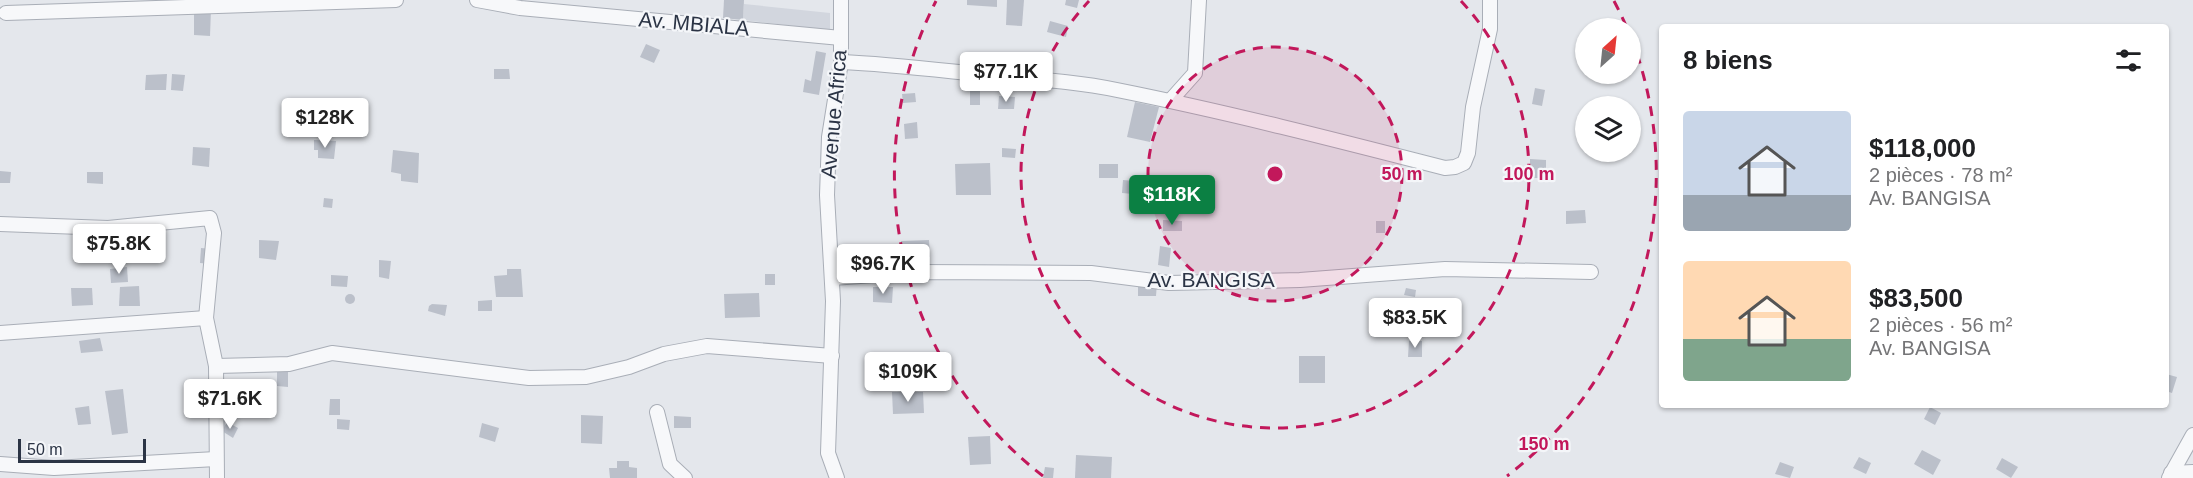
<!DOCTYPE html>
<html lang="fr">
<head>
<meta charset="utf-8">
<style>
  body { margin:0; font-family:Arial,sans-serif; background:#f2f2f2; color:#202124; height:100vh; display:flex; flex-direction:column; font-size:22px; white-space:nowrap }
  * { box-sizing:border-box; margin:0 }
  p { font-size:20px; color:#757577 }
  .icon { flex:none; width:33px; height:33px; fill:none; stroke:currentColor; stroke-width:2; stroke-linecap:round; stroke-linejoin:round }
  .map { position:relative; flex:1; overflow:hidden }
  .side { position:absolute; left:1659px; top:24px; width:510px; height:384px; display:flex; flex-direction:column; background:#fff; border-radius:6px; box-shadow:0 2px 4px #0004 }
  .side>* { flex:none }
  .needle { width:39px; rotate:27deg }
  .fabs { position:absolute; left:1575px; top:18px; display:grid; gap:12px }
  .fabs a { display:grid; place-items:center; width:66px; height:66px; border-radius:50%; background:#fff; box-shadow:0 2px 4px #0004; font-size:30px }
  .scale { position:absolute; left:18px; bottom:15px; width:128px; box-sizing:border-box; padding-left:6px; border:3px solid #2b3445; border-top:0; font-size:16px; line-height:21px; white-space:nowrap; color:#2b3445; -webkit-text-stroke:4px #f4f6f9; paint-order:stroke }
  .price { position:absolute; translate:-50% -51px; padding:0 14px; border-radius:6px; background:#fff; color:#222; font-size:20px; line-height:39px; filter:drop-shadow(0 2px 3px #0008) }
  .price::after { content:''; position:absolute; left:50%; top:36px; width:18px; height:14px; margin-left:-9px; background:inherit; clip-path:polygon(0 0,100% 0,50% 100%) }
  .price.current { background:#0b8043; color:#fff }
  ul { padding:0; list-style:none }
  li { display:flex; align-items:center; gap:18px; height:150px; padding:0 24px }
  li span { display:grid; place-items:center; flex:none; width:168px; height:120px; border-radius:6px; color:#555 }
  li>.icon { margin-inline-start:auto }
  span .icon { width:72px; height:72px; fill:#fffc; stroke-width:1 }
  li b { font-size:26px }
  h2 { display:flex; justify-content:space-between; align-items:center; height:72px; padding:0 24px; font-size:26px }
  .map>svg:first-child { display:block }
  .built { fill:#d2d6de }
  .building { fill:#bbc0ca }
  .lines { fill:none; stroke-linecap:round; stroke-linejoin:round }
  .street-casing { stroke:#a9aeb7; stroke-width:16 }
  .street { stroke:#f7f8fa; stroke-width:14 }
  .ring { fill:none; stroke:#c2185b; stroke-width:3; stroke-dasharray:10 8 }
  .labels { text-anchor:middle; stroke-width:4.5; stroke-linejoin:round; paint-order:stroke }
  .street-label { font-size:21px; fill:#2b3445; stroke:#f4f6f9 }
  .centre { fill:#c2185b; stroke:#f4f6f9; stroke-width:3 }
  .ring-label { font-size:18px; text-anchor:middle; font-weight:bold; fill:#c2185b; stroke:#f4f6f9; stroke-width:4.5; stroke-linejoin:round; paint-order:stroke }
</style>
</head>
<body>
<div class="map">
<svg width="2193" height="478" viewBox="0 0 2193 478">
  <rect width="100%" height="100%" fill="#e4e7ec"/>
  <polygon class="built" points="744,4 830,13 830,30 743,20"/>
  <g class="building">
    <polygon points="724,0 744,0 743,20 723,18"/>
    <polygon points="967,0 997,0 997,7 967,5"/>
    <polygon points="1007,0 1024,0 1022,26 1006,25"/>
    <polygon points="1066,0 1079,0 1077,8 1065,5"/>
    <polygon points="194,8 211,9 210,36 194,35"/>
    <polygon points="1050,21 1068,26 1066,37 1047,32"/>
    <polygon points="646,44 660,50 654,63 640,57"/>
    <polygon points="816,51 826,53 819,95 803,92 805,79 811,81"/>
    <polygon points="494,69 509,69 510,79 494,79"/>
    <polygon points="167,74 166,90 145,90 146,75"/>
    <polygon points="172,74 185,75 183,91 171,90"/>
    <rect x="970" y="86" width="10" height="19"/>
    <polygon points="1535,88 1545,90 1542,106 1532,104"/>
    <polygon points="915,93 916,102 903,103 902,94"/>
    <polygon points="999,96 1015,97 1014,109 998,109"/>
    <polygon points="1135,102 1159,107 1150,142 1127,137"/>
    <polygon points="917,122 918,138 905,139 904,124"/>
    <polygon points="314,140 336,141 334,159 318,158 318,150 314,150"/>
    <polygon points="193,147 210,148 209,167 192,165"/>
    <polygon points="1002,148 1016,149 1015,158 1002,157"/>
    <polygon points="393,150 419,153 418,183 401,181 401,174 391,172"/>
    <polygon points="1530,159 1546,160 1546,178 1530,178"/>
    <polygon points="990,163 991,195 956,195 955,164"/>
    <rect x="1099" y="164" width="19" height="14"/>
    <polygon points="0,171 11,172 10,183 0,183"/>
    <polygon points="87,172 103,172 103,184 87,183"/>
    <polygon points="1123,180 1135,181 1133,194 1122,193"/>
    <polygon points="324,198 333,199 332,208 323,207"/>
    <polygon points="1585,210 1586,223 1566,224 1566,211"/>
    <polygon points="1163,220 1182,221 1182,231 1163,231"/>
    <rect x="1376" y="221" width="9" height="12"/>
    <polygon points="259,240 279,241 276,260 259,258"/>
    <polygon points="929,240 930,257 902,258 901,241"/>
    <polygon points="1160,246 1171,248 1169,267 1158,265"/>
    <polygon points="201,248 212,249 211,264 200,263"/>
    <polygon points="379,260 391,261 389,279 379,277"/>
    <polygon points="127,267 128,282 111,283 110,269"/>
    <polygon points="507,269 521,269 523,297 496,297 494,276 507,275"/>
    <rect x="765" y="274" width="10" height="11"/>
    <polygon points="331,275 348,276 347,287 331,286"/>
    <polygon points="1138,282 1157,283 1156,296 1138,296"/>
    <polygon points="139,286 140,306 119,306 120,287"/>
    <polygon points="873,287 893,287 892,303 873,302"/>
    <polygon points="71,288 92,288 93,305 72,306"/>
    <polygon points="1406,288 1416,290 1415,297 1404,295"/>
    <polygon points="759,293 760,317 725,318 724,294"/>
    <circle cx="350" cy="299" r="5"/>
    <polygon points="492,300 492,311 478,311 478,301"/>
    <polygon points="432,304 447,305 445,316 428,311 429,306"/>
    <polygon points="1428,326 1441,327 1440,335 1427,334"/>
    <polygon points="100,338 103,351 81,353 79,341"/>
    <polygon points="1409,341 1422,341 1422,357 1408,357"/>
    <rect x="1299" y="356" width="26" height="27"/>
    <polygon points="277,371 288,372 288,387 277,386"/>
    <polygon points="2166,374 2177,377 2172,393 2166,391"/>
    <polygon points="123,389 128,433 112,435 105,391"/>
    <polygon points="892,392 923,392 924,413 893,414"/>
    <polygon points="330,399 340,399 340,415 329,415"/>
    <polygon points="89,406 91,424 78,425 75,408"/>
    <polygon points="1930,407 1941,413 1935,425 1924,419"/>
    <polygon points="581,415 603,416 602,444 581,443"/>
    <polygon points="674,416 691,417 691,428 674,428"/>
    <polygon points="337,419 350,420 349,430 337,429"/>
    <polygon points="227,422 238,428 233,438 222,431"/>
    <polygon points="482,423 499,428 495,442 479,437"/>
    <polygon points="990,436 991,464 970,465 968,437"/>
    <polygon points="1922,450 1941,460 1933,475 1914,464"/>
    <polygon points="1076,455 1112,457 1111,478 1075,478"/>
    <polygon points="1859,457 1871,463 1866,474 1853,468"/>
    <polygon points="2002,458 2018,467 2011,478 1996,469"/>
    <polygon points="617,461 629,461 629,467 637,468 637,478 610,478 609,468 617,468"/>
    <polygon points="1780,462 1794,467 1790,478 1775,474"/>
    <polygon points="1045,467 1054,468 1053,478 1043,478"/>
  </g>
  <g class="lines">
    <g class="street-casing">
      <g id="street">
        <polyline points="477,0 520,8 841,38"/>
        <polyline points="6,13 396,0"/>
        <path d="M841,62C890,64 937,70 986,75C1030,79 1074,81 1117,90C1227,112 1336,140 1445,168L1455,167L1464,163L1468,153L1473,107L1490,29V0"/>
        <polyline points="1170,101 1195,73 1199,0"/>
        <polyline points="0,224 108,228 210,218 214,233 206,318 216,366 217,478"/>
        <polyline points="832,278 917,272 1091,273 1169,283 1300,280 1445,269 1591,272"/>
        <polyline points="0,333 206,318"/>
        <polyline points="216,366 289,364 332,353 529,378 586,377 629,367 664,354 707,346 832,356"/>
        <polyline points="657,412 670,464 685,478"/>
        <polyline points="0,464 54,468 216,459"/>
        <polyline points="2171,473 2193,472"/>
        <polyline points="837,478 828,453 833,301 827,195 829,137 841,62 841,0"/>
        <polyline points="2169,478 2193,435"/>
      </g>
    </g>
    <use href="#street" class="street"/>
  </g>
  <circle cx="1275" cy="174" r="127" fill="#c2185b" fill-opacity=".12"/>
  <g class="ring">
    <circle cx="1275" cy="174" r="127"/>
    <path d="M1461 1A254 254 0 1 1 1089 1"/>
    <path d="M1043 476A381 381 0 0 1 936 1M1614 1A381 381 0 0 1 1627 28M1631 37A381 381 0 0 1 1507 476"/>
  </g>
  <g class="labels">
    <g class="street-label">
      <text transform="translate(694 24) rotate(5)" y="7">Av. MBIALA</text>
      <text transform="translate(834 114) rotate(-85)" y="7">Avenue Africa</text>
      <text x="1211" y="287">Av. BANGISA</text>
    </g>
  </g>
  <circle cx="1275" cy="174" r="9" class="centre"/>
  <g class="ring-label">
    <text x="1402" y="180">50 m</text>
    <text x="1529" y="180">100 m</text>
    <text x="1544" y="450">150 m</text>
  </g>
</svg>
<div class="fabs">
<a><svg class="needle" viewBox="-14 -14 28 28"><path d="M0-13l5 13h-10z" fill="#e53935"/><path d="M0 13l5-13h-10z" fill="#757577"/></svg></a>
<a><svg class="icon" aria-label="layers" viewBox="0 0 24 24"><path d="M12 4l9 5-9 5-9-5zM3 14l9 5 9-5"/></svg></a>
</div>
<div class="scale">50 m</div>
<b class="price" style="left:1006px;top:103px">$77.1K</b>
<b class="price" style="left:325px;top:149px">$128K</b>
<b class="price current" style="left:1172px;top:226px">$118K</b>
<b class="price" style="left:119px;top:275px">$75.8K</b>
<b class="price" style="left:883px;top:295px">$96.7K</b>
<b class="price" style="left:1415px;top:349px">$83.5K</b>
<b class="price" style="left:908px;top:403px">$109K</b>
<b class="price" style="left:230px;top:430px">$71.6K</b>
<section class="side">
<h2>8 biens<svg class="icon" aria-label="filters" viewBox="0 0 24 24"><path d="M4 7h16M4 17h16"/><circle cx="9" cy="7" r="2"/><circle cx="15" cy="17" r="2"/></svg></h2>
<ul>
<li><span style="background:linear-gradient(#c9d6e8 70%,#9aa5b1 0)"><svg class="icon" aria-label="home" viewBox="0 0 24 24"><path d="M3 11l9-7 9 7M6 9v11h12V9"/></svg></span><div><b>$118,000</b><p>2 pièces · 78 m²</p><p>Av. BANGISA</p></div></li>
<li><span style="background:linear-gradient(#ffd9b3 65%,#7fa58c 0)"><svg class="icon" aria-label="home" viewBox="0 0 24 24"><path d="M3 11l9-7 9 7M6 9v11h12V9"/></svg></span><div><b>$83,500</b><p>2 pièces · 56 m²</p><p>Av. BANGISA</p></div></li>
</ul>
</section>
</div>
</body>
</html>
